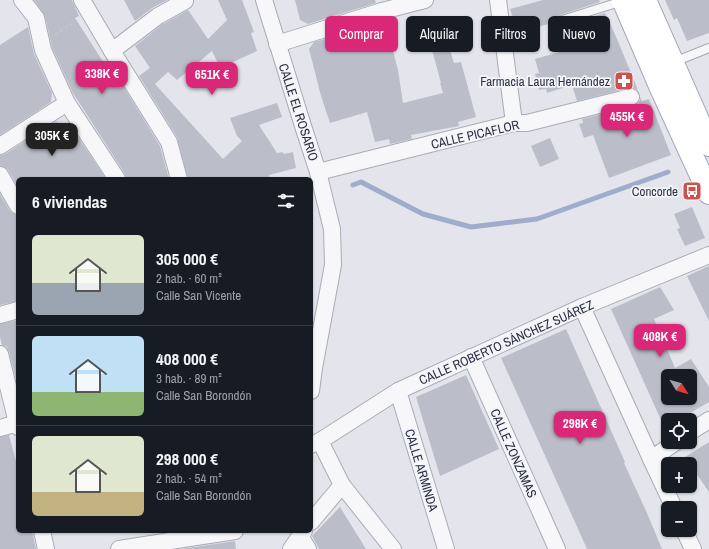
<!DOCTYPE html>
<html lang="es">
<head>
<meta charset="utf-8">
<style>
  body { margin:0; font-family:"Archivo Narrow",sans-serif; background:#20242c; color:#f1f3f6; height:100vh; display:flex; flex-direction:column; font-size:15px; white-space:nowrap }
  * { box-sizing:border-box; margin:0 }
  p { font-size:13px; color:#9ea1a6 }
  .icon { flex:none; width:22px; height:22px; fill:none; stroke:currentColor; stroke-width:2; stroke-linecap:round; stroke-linejoin:round }
  .map { position:relative; flex:1; overflow:hidden }
  .panel { position:absolute; left:16px; top:177px; width:297px; height:356px; display:flex; flex-direction:column; background:#171b24; border-radius:6px; box-shadow:0 1px 3px #0004 }
  .panel>* { flex:none }
  .banner { position:absolute; left:325px; top:16px; width:324px; height:36px; display:flex; gap:8px }
  .needle { width:26px; rotate:127deg }
  .buttons { position:absolute; left:661px; top:369px; display:grid; gap:8px }
  .buttons a { display:grid; place-items:center; width:36px; height:36px; border-radius:6px; background:#171b24; box-shadow:0 1px 3px #0004; font-size:20px }
  .price { position:absolute; translate:-50% -34px; padding:0 9px; border-radius:8px; background:#db2777; color:#fff; font-size:13px; line-height:26px; filter:drop-shadow(0 1px 2px #0008) }
  .price::after { content:''; position:absolute; left:50%; top:24px; width:12px; height:9px; margin-left:-6px; background:inherit; clip-path:polygon(0 0,100% 0,50% 100%) }
  .price.on { background:#222; color:#fff }
  ul { padding:0; list-style:none }
  li { display:flex; align-items:center; gap:12px; height:100px; padding:0 16px }
  li+li { border-top:1px solid #363941 }
  li span { display:grid; place-items:center; flex:none; width:112px; height:80px; border-radius:6px; color:#555 }
  li>.icon { margin-inline-start:auto }
  span .icon { width:48px; height:48px; fill:#fffc; stroke-width:1 }
  li b { font-size:17px }
  h2 { display:flex; justify-content:space-between; align-items:center; height:48px; padding:0 16px; font-size:17px }
  .tag { padding:0 14px; border-radius:6px; background:#171b24; box-shadow:0 1px 3px #0004; font-size:14px; line-height:36px }
  .tag.on { background:#db2777; color:#fff }
  .map>svg:first-child { display:block }
  .lines { fill:none; stroke-linecap:round; stroke-linejoin:round }
  .stream { stroke:#a0accb; stroke-width:5 }
  .building { fill:#bbbec9; fill-rule:evenodd }
  .lane-casing { stroke:#a9abb6; stroke-width:10 }
  .street-casing { stroke:#a9abb6; stroke-width:18 }
  .primary-casing { stroke:#a3a7b7; stroke-width:24 }
  .path { stroke:#c2c3cb; stroke-width:2.5; stroke-dasharray:3 3; stroke-linecap:butt }
  .lane { stroke:#f7f7fa; stroke-width:8 }
  .street { stroke:#f7f7fa; stroke-width:16 }
  .primary { stroke:#fff; stroke-width:22 }
  .labels { text-anchor:middle; stroke-width:3.5; stroke-linejoin:round; paint-order:stroke }
  .poi-label { font-size:13px; fill:#2c3044; stroke:#f4f5f9; text-anchor:end }
  .street-label { font-size:13px; fill:#2c3044; stroke:#f4f5f9 }
</style>
</head>
<body>
<div class="map">
<svg width="709" height="549" viewBox="0 0 709 549">
  <rect width="100%" height="100%" fill="#e4e5ec"/>
  <g class="lines">
    <polyline class="stream" points="353,185 361,182 423,214 471,227 537,219 668,172"/>
  </g>
  <g class="building">
    <polygon points="34,0 72,0 79,16 75,18 120,88 123,86 160,146 169,179 126,179 125,174 73,93 52,47 45,16"/>
    <polygon points="124,0 167,0 152,8 135,21"/>
    <polygon points="218,0 242,0 254,32 251,33 257,51 220,68 212,51 177,80 168,72 155,84 223,159 242,141 237,136 230,118 277,103 282,117 259,125 277,153 282,152 284,154 293,152 296,168 269,175 270,179 188,179 177,137 139,76 150,68 135,46 163,24 188,10 208,39 227,20"/>
    <polygon points="295,0 375,0 376,3 308,24 300,20"/>
    <polygon points="543,0 599,0 600,2 560,15 557,18 557,22 560,25 564,25 605,13 606,16 607,16 622,51 638,90 633,88 629,88 577,101 572,85 547,93 546,89 539,90 535,74 539,73 535,59 563,51 555,22 518,33 510,9"/>
    <polygon points="665,0 709,0 709,33 687,41 677,18 674,20"/>
    <polygon points="28,27 34,54 52,93 51,102 0,135 0,45"/>
    <polygon points="444,30 454,63 461,62 476,117 458,122 459,126 411,135 412,139 390,144 389,139 375,142 367,112 330,123 321,96 309,49 314,42 332,37 334,45 389,36 398,70 403,103 443,93 440,83 441,83 428,35"/>
    <polygon points="640,97 642,101 649,99 671,155 609,178 593,135 584,138 579,124 583,123 582,119 634,106 638,104 640,100"/>
    <polygon points="55,122 70,125 106,179 18,179 18,187 8,170 4,167 0,166 0,155 5,154"/>
    <polygon points="550,138 559,159 540,167 531,146"/>
    <polygon points="0,194 10,211 14,214 18,215 18,301 0,305"/>
    <polygon points="692,207 705,238 685,246 677,229 680,228 674,214"/>
    <polygon points="709,266 709,321 687,276"/>
    <path d="M660,287L674,310L654,319L675,368L691,359L709,387V402L678,420H661L611,309ZM668,376H690V398H668Z"/>
    <polygon points="18,320 18,387 9,352 7,347 2,345 0,337 0,324"/>
    <polygon points="566,329 625,462 624,463 647,513 662,549 587,549 501,358"/>
    <polygon points="466,375 499,449 440,476 416,397"/>
    <polygon points="9,435 18,469 18,531 32,531 36,549 0,549 0,437"/>
    <polygon points="709,442 709,492 685,457"/>
    <polygon points="340,507 366,549 319,549 312,536"/>
    <polygon points="235,541 236,549 181,549"/>
  </g>
  <g class="lines">
    <g class="lane-casing">
      <g id="lane">
        <polyline points="562,20 623,1"/>
        <polyline points="674,62 709,48"/>
      </g>
    </g>
    <g class="street-casing">
      <g id="street">
        <polyline points="22,0 36,18 43,50 67,103 117,179"/>
        <polyline points="82,0 112,51 169,142 179,179"/>
        <polyline points="264,0 303,126 318,172 332,229 333,265 314,368 311,391"/>
        <polyline points="498,0 514,123"/>
        <polyline points="277,44 382,11 425,0"/>
        <polyline points="112,51 158,16 185,1"/>
        <polyline points="0,146 67,103"/>
        <polyline points="318,172 514,123 527,123 631,97"/>
        <polyline points="0,175 18,206"/>
        <polyline points="582,307 651,459 674,508"/>
        <polyline points="0,315 18,310"/>
        <polyline points="0,354 18,427"/>
        <polyline points="471,357 557,549"/>
        <polyline points="398,391 446,549"/>
        <polyline points="0,428 18,423"/>
        <polyline points="690,432 709,420"/>
        <polyline points="320,441 342,485 393,549"/>
        <polyline points="311,445 320,441 398,391 582,307 709,255"/>
        <polyline points="651,459 676,442"/>
        <polyline points="311,522 342,485"/>
        <polyline points="684,530 693,549"/>
        <polyline points="42,531 46,549"/>
        <polyline points="304,531 300,536 308,549"/>
        <polyline points="119,549 235,531"/>
        <polyline points="291,549 300,536 300,531"/>
      </g>
    </g>
    <g class="primary-casing">
      <g id="primary">
        <polyline points="623,0 660,86 709,193"/>
        <polyline points="645,0 709,145"/>
      </g>
    </g>
    <polyline class="path" points="55,35 76,21"/>
    <use href="#lane" class="lane"/>
    <use href="#street" class="street"/>
    <use href="#primary" class="primary"/>
  </g>
  <defs>
    <g id="pharmacy-square" transform="scale(1)"><rect x="-9" y="-9" width="18" height="18" rx="4" fill="#cd524d" stroke="#f4f5f9"/><path d="M-2-6h4v4h4v4h-4v4h-4v-4h-4v-4h4Z" fill="#fff"/></g>
    <g id="bus-square" transform="scale(1)"><rect x="-9" y="-9" width="18" height="18" rx="4" fill="#cd524d" stroke="#f4f5f9"/><path d="M-5-6H5V4H4V6H2V4H-2V6H-4V4H-5ZM-3.5-4V0h7V-4ZM-3.5 1.2v1.5H-2V1.2ZM2 1.2v1.5H3.5V1.2Z" fill="#fff"/></g>
  </defs>
  <g fill-rule="evenodd">
    <use href="#pharmacy-square" x="624" y="81"/>
    <use href="#bus-square" x="692" y="191"/>
  </g>
  <g class="labels">
    <g class="poi-label">
      <text x="610" y="86">Farmacia Laura Hernández</text>
      <text x="678" y="196">Concorde</text>
    </g>
    <g class="street-label">
      <text transform="translate(299 112) rotate(72)" y="5">CALLE EL ROSARIO</text>
      <text transform="translate(475 134) rotate(-13)" y="5">CALLE PICAFLOR</text>
      <text transform="translate(506 342) rotate(-24)" y="5">CALLE ROBERTO SÁNCHEZ SUÁREZ</text>
      <text transform="translate(514 453) rotate(66)" y="5">CALLE ZONZAMAS</text>
      <text transform="translate(422 470) rotate(73)" y="5">CALLE ARMINDA</text>
    </g>
  </g>
</svg>
<div class="buttons">
<a><svg class="needle" viewBox="-14 -14 28 28"><path d="M0-13l5 13h-10z" fill="#e53935"/><path d="M0 13l5-13h-10z" fill="#9ea1a6"/></svg></a>
<a><svg class="icon" aria-label="locate" viewBox="0 0 24 24"><circle cx="12" cy="12" r="6"/><path d="M12 2v4M12 18v4M2 12h4M18 12h4"/></svg></a>
<a>+</a>
<a>−</a>
</div>
<b class="price" style="left:102px;top:95px">338K €</b>
<b class="price" style="left:212px;top:96px">651K €</b>
<b class="price" style="left:627px;top:138px">455K €</b>
<b class="price on" style="left:52px;top:157px">305K €</b>
<b class="price" style="left:660px;top:358px">408K €</b>
<b class="price" style="left:580px;top:445px">298K €</b>
<div class="banner">
<a class="tag on">Comprar</a>
<a class="tag">Alquilar</a>
<a class="tag">Filtros</a>
<a class="tag">Nuevo</a>
</div>
<section class="panel">
<h2>6 viviendas<svg class="icon" aria-label="filters" viewBox="0 0 24 24"><path d="M4 7h16M4 17h16"/><circle cx="9" cy="7" r="2"/><circle cx="15" cy="17" r="2"/></svg></h2>
<ul>
<li><span style="background:linear-gradient(#dfe7d0 60%,#9aa5b1 0)"><svg class="icon" aria-label="home" viewBox="0 0 24 24"><path d="M3 11l9-7 9 7M6 9v11h12V9"/></svg></span><div><b>305 000 €</b><p>2 hab. · 60 m²</p><p>Calle San Vicente</p></div></li>
<li><span style="background:linear-gradient(#bfe0f5 70%,#8fb573 0)"><svg class="icon" aria-label="home" viewBox="0 0 24 24"><path d="M3 11l9-7 9 7M6 9v11h12V9"/></svg></span><div><b>408 000 €</b><p>3 hab. · 89 m²</p><p>Calle San Borondón</p></div></li>
<li><span style="background:linear-gradient(#dfe7d0 70%,#c2b280 0)"><svg class="icon" aria-label="home" viewBox="0 0 24 24"><path d="M3 11l9-7 9 7M6 9v11h12V9"/></svg></span><div><b>298 000 €</b><p>2 hab. · 54 m²</p><p>Calle San Borondón</p></div></li>
</ul>
</section>
</div>
</body>
</html>
